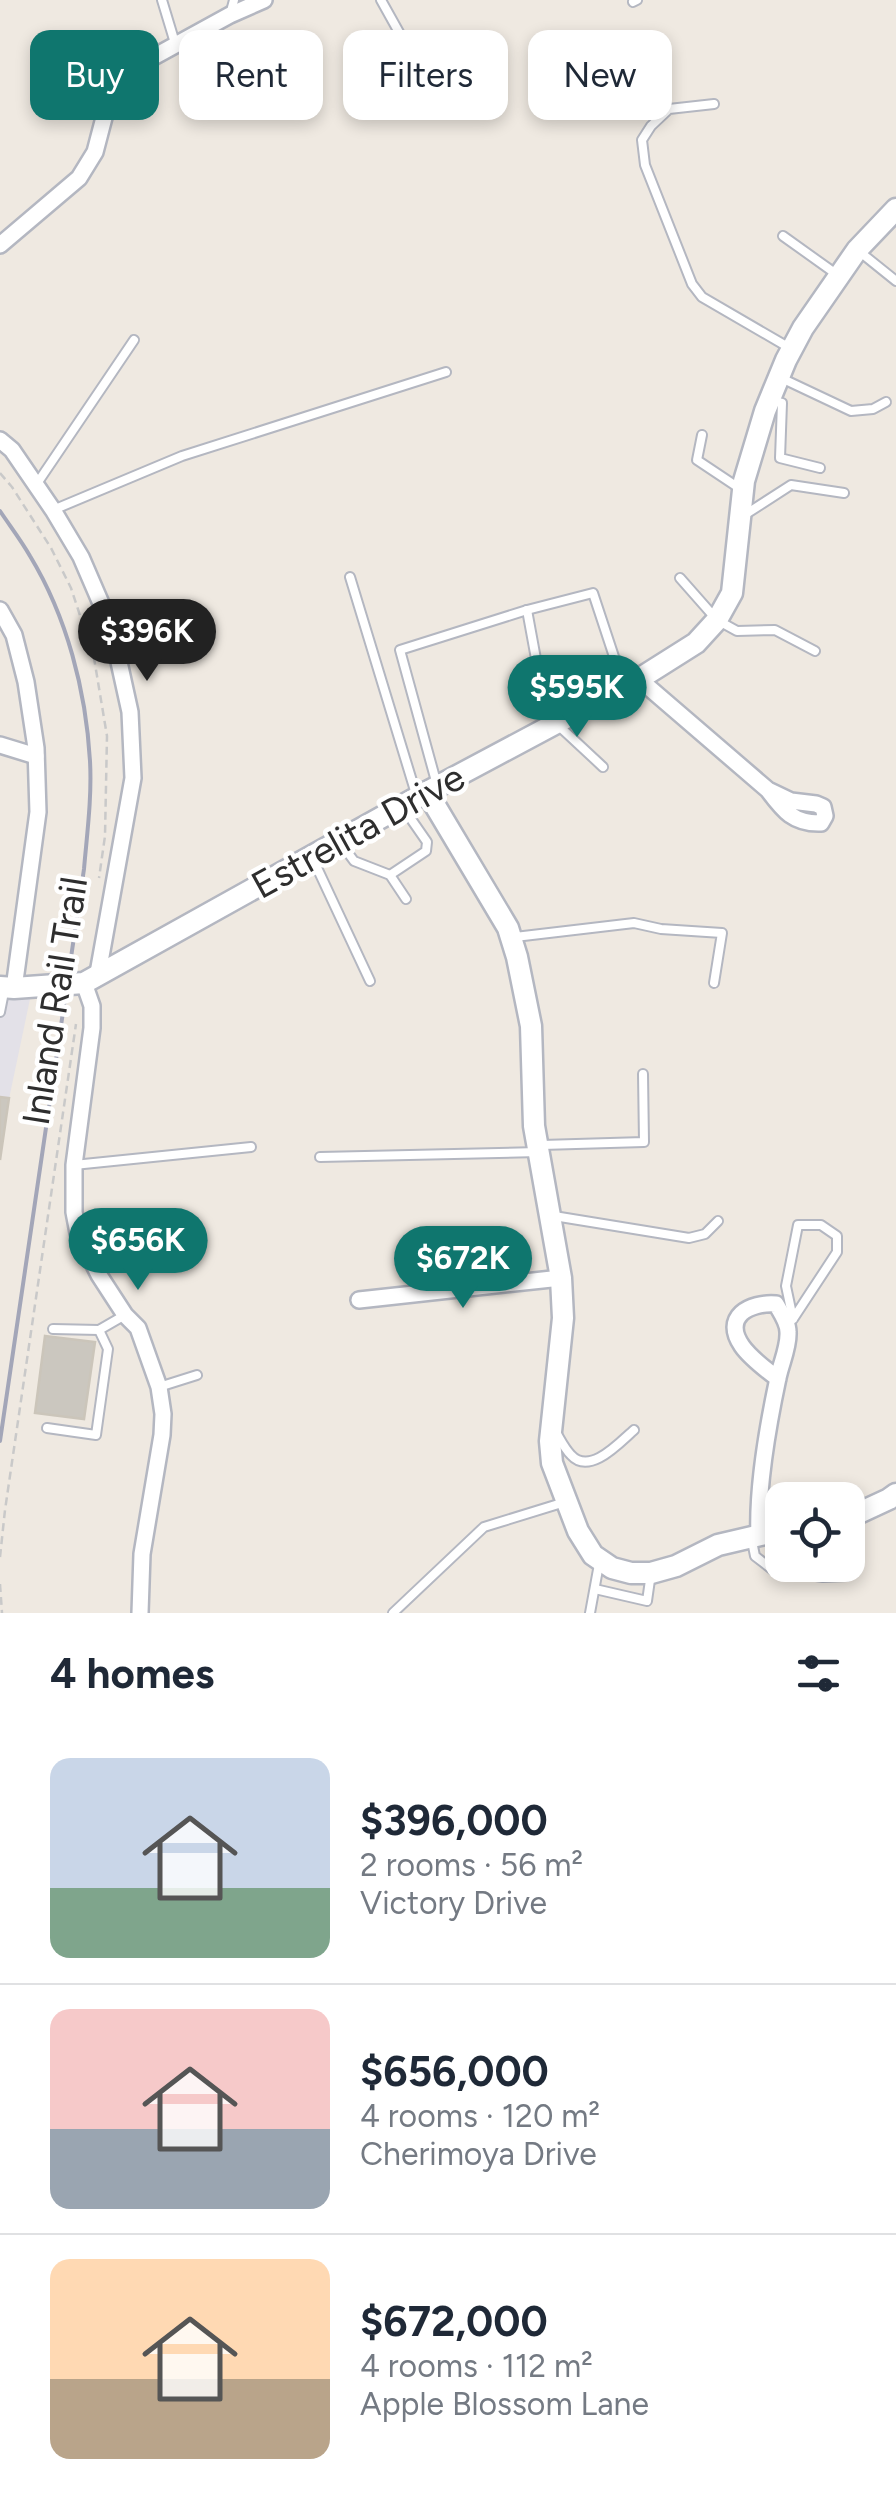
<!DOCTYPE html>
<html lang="en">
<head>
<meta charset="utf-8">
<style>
  body { margin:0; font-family:Figtree,sans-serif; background:#f2f2f3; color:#1f2937; height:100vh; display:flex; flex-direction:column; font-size:38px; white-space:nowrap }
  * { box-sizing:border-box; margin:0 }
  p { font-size:32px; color:#747a83 }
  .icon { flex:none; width:55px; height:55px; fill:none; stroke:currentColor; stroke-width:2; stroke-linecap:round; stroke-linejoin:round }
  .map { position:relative; height:1613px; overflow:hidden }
  .panel { display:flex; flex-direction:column; background:#fff; flex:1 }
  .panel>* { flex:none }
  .top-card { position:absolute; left:30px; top:30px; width:838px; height:90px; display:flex; gap:20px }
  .tools { position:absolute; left:765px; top:1482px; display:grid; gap:20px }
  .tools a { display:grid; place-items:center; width:100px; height:100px; border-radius:20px; background:#fff; box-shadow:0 5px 15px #0003; font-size:50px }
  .price { position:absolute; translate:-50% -85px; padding:0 22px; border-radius:35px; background:#0f766e; color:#fff; font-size:32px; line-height:65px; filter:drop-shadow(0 2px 5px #0008) }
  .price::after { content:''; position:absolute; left:50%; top:60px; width:30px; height:22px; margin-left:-15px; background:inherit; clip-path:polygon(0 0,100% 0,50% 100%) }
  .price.on { background:#222; color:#fff }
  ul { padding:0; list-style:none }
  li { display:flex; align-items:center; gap:30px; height:250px; padding:0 50px }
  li+li { border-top:2px solid #e0e1e3 }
  li span { display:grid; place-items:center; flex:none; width:280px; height:200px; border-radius:20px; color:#555 }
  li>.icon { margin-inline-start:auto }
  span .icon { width:120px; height:120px; fill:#fffc; stroke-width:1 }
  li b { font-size:42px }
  h2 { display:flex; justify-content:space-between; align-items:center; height:120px; padding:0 50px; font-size:42px }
  .pill { padding:0 35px; border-radius:20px; background:#fff; box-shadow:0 5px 15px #0003; font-size:35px; line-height:90px }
  .pill.on { background:#0f766e; color:#fff }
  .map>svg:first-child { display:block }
  .industrial { fill:#e3e1e8 }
  .building { fill:#cbc7bf; stroke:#cbc5ba; stroke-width:2.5 }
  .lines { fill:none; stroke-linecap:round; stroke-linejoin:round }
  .lane-casing { stroke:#b4b7c1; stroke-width:12 }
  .street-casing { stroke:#b4b7c1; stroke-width:20 }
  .secondary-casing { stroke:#b4b7c1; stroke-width:25 }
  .path { stroke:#c9c9c9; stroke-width:2.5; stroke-dasharray:8 5; stroke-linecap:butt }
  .lane { stroke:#fff; stroke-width:8 }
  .street { stroke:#fff; stroke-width:15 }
  .secondary { stroke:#fff; stroke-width:20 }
  .rail { stroke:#a3a6b8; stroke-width:4 }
  .labels { text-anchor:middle; stroke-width:9; stroke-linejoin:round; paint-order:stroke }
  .street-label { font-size:38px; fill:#2e2e2e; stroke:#fff }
</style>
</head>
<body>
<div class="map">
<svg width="896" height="1613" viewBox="0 0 896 1613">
  <rect width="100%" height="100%" fill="#efe9e1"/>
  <polygon class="industrial" points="30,999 9,1099 0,1159 0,1012 2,1000"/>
  <g class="building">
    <polygon points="0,1097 9,1098 0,1160"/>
    <polygon points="45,1336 95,1342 84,1419 35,1413"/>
  </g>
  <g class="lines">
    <g class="lane-casing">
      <g id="lane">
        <polyline points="162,0 175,43"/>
        <polyline points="381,0 415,61 439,73 464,107"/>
        <polyline points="633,2 637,0"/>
        <polyline points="230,15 234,0"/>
        <polyline points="714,104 669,109 651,126 642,140 645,165 692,284 702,297 788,347"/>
        <polyline points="783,236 839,276"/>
        <polyline points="860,252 896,281"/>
        <polyline points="779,377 851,411 873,409 886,402"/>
        <polyline points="774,401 782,403 780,458 820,468"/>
        <polyline points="702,435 697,460 739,488"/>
        <polyline points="36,485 134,340"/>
        <polyline points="53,510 182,456 446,372"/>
        <polyline points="743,516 791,485 844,493"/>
        <polyline points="350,577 416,794"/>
        <polyline points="680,578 717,620 737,631 775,630 815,651"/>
        <polyline points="527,610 548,724"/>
        <polyline points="559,726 603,767"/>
        <polyline points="437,785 400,650 527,610 593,593 624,687"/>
        <polyline points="340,842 354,861 390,875 406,899"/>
        <polyline points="312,857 370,981"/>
        <polyline points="390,875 426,851 427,842 402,806"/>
        <polyline points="515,937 634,923 661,929 722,933 714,983"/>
        <polyline points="0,1012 4,992"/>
        <polyline points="542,1145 644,1142 643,1074"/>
        <polyline points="320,1157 539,1152"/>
        <polyline points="74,1165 251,1147"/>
        <polyline points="554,1216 689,1238 705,1234 718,1221"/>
        <polyline points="789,1323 793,1319 837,1252 837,1236 821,1225 798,1225 786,1286 793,1319"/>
        <polyline points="53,1329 99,1330 125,1315"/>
        <polyline points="159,1387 197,1375"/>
        <polyline points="47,1428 96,1435 108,1349 99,1330"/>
        <path d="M557,1434C561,1441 565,1449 571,1455C590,1476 620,1442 634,1430"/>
        <polyline points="752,1541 755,1556 773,1570 823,1577 847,1576 844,1565"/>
        <polyline points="595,1589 647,1601 651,1573"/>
        <polyline points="393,1613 484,1527 565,1502"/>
        <polyline points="590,1613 599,1564"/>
      </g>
    </g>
    <g class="street-casing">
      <g id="street">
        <polyline points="0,245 79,178 95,152 111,91 128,71 230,15 264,0"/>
        <polyline points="0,440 12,450 53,510 81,557 103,608 119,662 130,712 133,778 98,973"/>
        <polyline points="0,610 14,635 26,682 36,748 38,812 14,988"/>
        <path d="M639,679L768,790L791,801L816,804L823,807L825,816L821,823C793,824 783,810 768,790"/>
        <polyline points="0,745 36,756"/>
        <polyline points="84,983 92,1006 92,1028 74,1165 74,1212 78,1233 99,1275 125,1315 138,1328 159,1387 163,1414 162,1435 142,1554 140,1613"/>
        <polyline points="359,1300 561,1278"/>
        <path d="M759,1535C757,1488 768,1425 778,1378C781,1363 789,1347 788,1332C788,1322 781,1313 776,1304C749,1302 722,1317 742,1346C751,1359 766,1369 778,1379"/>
      </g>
    </g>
    <g class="secondary-casing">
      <g id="secondary">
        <polyline points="427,792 508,928 517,957 531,1026 534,1126 561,1278 563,1318 550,1441 552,1463 578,1531 593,1555 612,1568 631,1573 651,1573 676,1566 718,1545 782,1530"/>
        <polyline points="0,987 14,988 84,983 427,792 639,679 696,643 717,620 732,593 744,481 765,411 786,360 803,328 857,250 896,209"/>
        <polyline points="848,1518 889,1499 896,1494"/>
      </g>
    </g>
    <g class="path">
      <polyline points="0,473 12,487 51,548 71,588 94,658 107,736 105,836 99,878"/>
      <polyline points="0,1557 5,1510 76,1024"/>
      <polyline points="0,1584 2,1613"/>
    </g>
    <use href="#lane" class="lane"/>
    <use href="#street" class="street"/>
    <use href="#secondary" class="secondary"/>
    <path class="rail" d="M0,511C10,526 21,540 30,556C67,617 86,691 90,761C92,797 87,834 84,869L0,1441"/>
  </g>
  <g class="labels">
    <g class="street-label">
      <text transform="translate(358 831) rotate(-29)" y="13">Estrelita Drive</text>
      <text transform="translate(55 1001) rotate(-81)" y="13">Inland Rail Trail</text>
    </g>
  </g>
</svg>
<div class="tools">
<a><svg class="icon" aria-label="locate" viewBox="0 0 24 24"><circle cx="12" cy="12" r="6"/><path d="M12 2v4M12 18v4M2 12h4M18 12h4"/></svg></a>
</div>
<b class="price on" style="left:147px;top:684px">$396K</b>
<b class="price" style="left:577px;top:740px">$595K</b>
<b class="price" style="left:138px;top:1293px">$656K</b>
<b class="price" style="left:463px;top:1311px">$672K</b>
<div class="top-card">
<a class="pill on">Buy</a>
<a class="pill">Rent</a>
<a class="pill">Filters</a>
<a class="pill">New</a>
</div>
</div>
<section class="panel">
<h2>4 homes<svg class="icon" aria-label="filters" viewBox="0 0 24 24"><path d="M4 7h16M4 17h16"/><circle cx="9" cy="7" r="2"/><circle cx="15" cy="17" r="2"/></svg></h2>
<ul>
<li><span style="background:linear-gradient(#c9d6e8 65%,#7fa58c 0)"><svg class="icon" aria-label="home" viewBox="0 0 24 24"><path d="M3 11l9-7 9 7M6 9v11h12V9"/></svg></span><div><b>$396,000</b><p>2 rooms · 56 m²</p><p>Victory Drive</p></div></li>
<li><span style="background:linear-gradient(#f6c9c9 60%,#9aa5b1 0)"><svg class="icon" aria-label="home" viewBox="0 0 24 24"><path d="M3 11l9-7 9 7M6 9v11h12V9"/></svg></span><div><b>$656,000</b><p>4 rooms · 120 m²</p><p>Cherimoya Drive</p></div></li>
<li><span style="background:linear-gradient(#ffd9b3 60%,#b9a48a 0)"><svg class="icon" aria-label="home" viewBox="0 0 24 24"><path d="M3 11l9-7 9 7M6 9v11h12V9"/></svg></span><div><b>$672,000</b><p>4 rooms · 112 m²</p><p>Apple Blossom Lane</p></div></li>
</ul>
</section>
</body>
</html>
